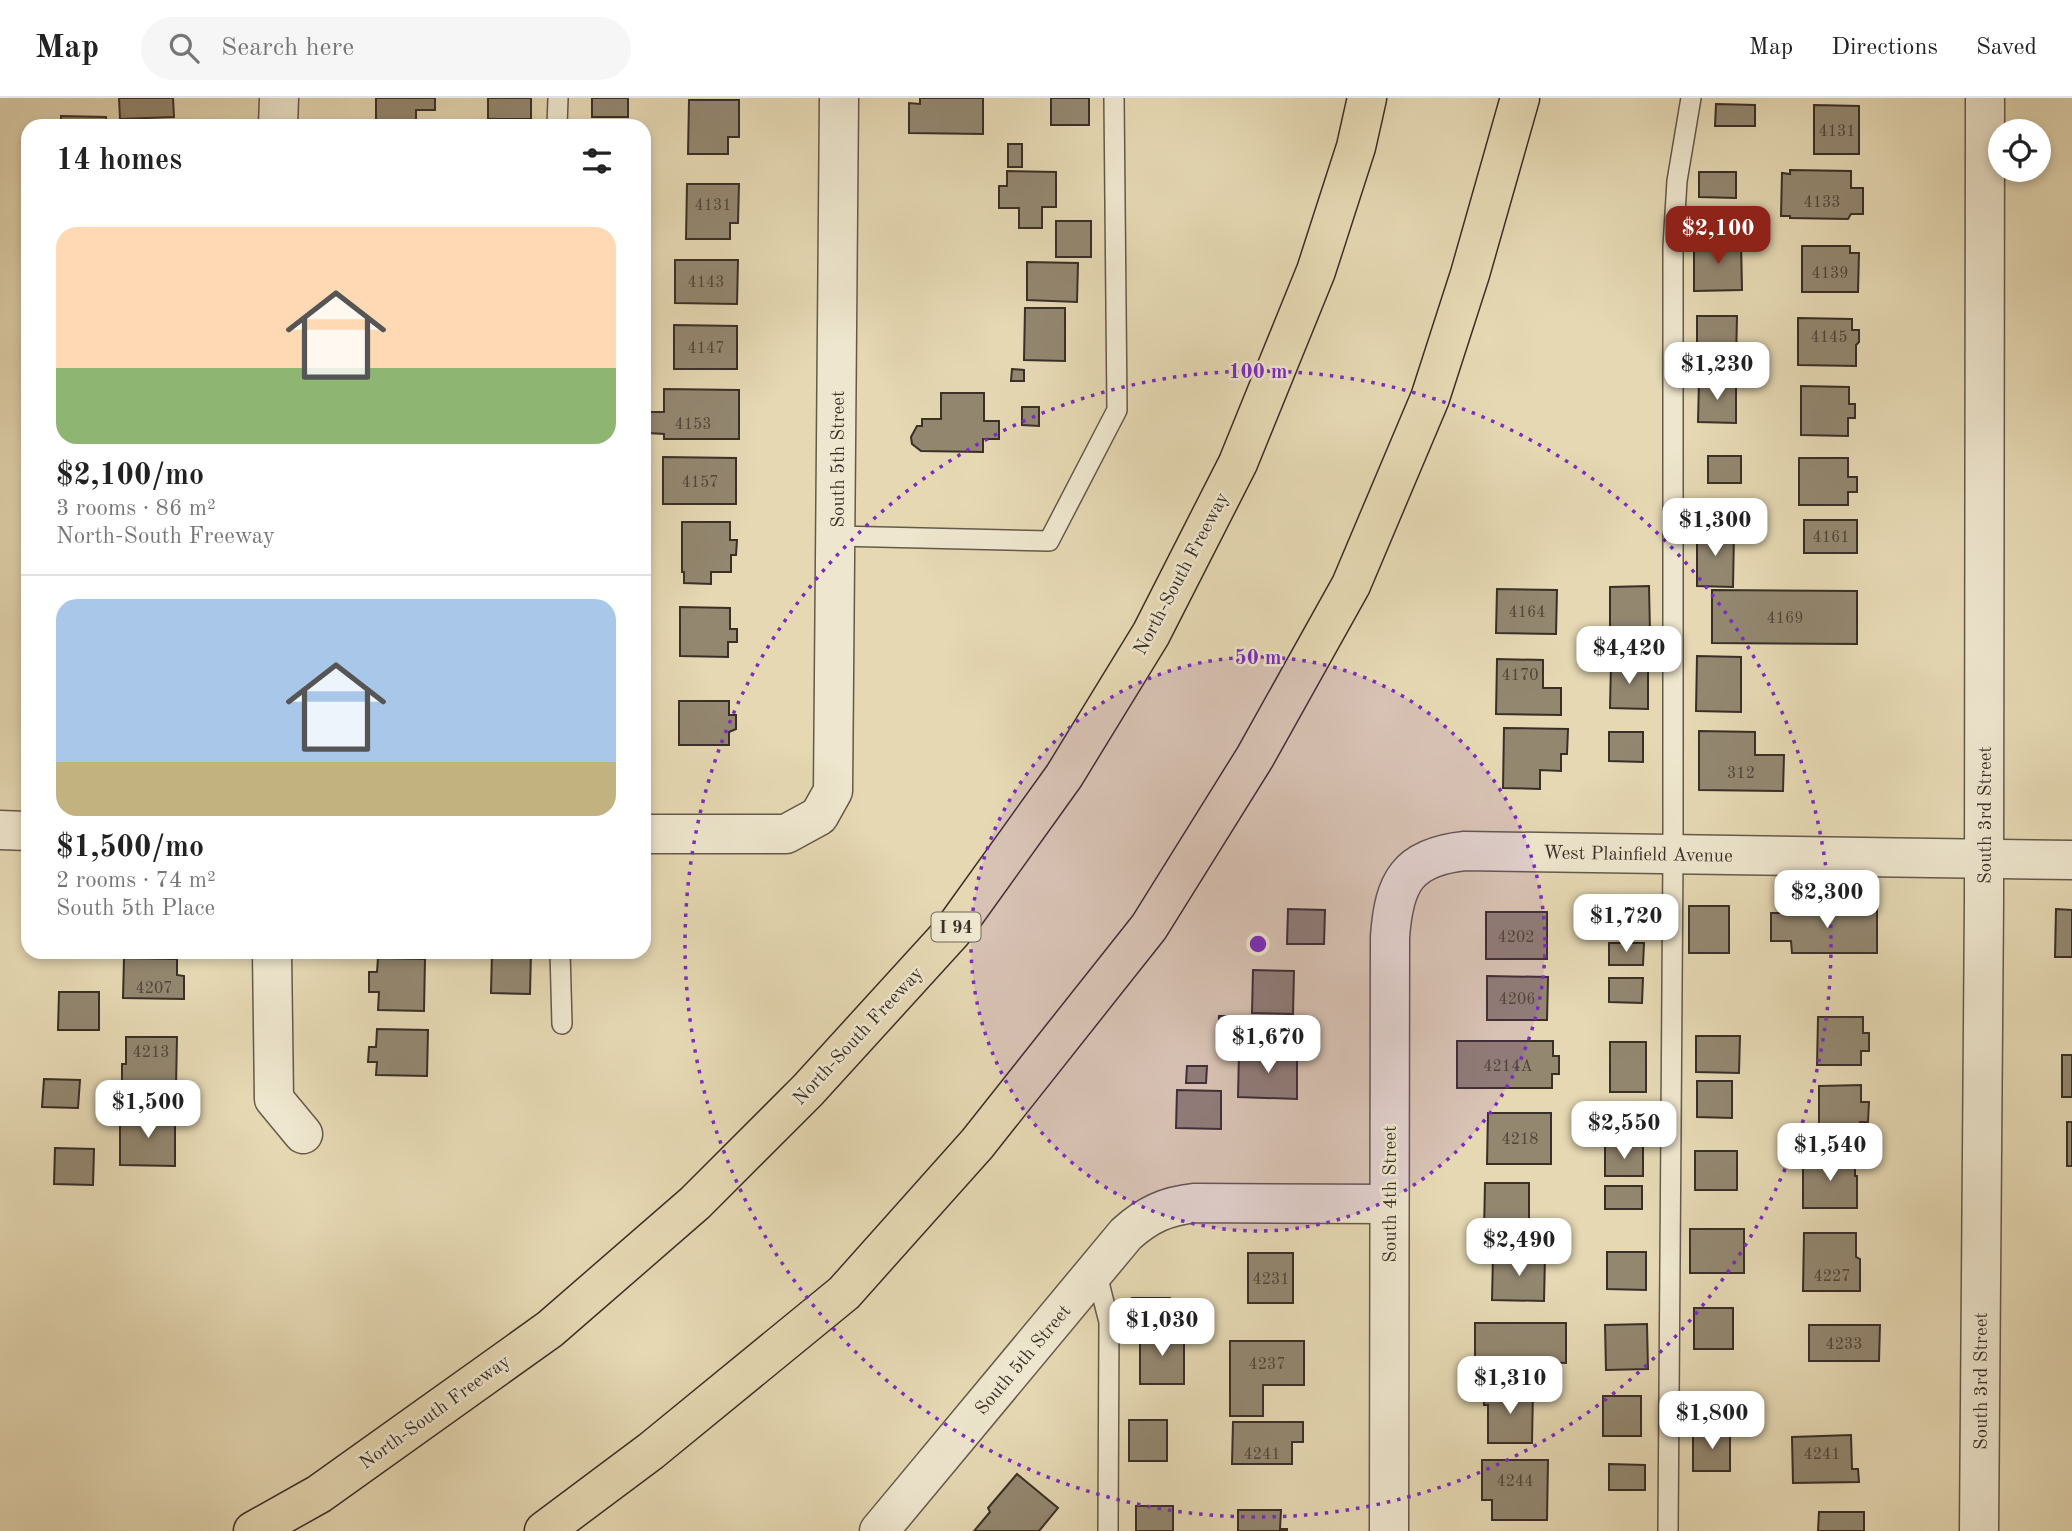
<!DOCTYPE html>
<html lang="en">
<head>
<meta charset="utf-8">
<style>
  body { margin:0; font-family:"Old Standard TT",serif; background:#f6f6f6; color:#222; height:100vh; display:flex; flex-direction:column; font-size:26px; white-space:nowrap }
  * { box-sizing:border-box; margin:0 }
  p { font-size:23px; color:#767676 }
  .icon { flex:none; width:38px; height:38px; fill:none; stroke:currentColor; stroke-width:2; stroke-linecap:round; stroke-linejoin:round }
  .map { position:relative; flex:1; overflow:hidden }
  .side { position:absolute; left:21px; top:21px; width:630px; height:840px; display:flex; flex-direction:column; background:#fff; border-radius:21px; box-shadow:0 4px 10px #0003 }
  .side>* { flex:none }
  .tools { position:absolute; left:1988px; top:21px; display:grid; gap:14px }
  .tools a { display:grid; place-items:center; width:63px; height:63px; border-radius:50%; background:#fff; box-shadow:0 4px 10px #0003; font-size:35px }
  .price { position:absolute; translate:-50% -60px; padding:0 16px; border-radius:14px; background:#fff; color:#222; font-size:23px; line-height:46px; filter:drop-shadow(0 2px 4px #0008) }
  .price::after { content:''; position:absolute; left:50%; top:42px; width:21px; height:16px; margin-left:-10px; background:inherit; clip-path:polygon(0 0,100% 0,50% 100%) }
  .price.current { background:#8f2418; color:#fff }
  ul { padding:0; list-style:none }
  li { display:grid; align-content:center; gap:14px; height:371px; padding:0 35px }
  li+li { border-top:2px solid #e0e0e0 }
  li span { display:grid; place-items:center; height:217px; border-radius:21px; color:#555 }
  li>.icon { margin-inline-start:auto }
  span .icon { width:126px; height:126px; fill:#fffc; stroke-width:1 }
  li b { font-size:30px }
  h2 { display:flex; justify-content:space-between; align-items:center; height:84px; padding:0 35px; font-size:30px }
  header { display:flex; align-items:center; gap:42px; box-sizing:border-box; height:98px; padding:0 35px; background:#fff; border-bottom:2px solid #e0e0e0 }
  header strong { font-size:33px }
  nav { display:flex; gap:38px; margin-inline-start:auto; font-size:24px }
  .search { width:490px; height:63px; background:#f6f6f6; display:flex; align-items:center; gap:18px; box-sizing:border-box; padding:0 24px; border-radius:38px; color:#767676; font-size:26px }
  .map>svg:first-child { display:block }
  .building { fill:#938770; stroke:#3a2f27; stroke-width:2 }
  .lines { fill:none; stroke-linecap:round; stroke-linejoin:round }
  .service-casing { stroke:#65594a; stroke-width:22 }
  .minor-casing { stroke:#65594a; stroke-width:41 }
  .motorway-casing { stroke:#3a2f27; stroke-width:41 }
  .service { stroke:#eee6ce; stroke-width:19 }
  .minor { stroke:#eee6ce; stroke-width:38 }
  .motorway { stroke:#e5d8b3; stroke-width:38 }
  .ring { fill:none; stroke:#7b2cbf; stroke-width:3.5; stroke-dasharray:3.5 7 }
  .labels { text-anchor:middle; stroke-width:5; stroke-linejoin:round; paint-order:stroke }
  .number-label { font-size:16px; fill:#504539 }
  .shield { fill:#eee6ce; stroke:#706659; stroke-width:2 }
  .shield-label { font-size:18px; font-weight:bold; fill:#3a2f27 }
  .street-label { font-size:19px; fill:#3a2f27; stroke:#eee6ce }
  .centre { fill:#7b2cbf; stroke:#eee6ce; stroke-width:3.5 }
  .ring-label { font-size:21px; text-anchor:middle; font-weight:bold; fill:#7b2cbf; stroke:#eee6ce; stroke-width:5; stroke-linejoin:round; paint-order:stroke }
</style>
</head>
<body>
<header>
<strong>Map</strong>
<div class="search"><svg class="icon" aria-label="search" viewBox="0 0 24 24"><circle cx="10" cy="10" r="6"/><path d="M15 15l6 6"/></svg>Search here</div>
<nav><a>Map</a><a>Directions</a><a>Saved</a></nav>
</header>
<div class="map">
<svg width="2072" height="1433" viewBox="0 0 2072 1433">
  <rect width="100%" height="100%" fill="#e5d8b3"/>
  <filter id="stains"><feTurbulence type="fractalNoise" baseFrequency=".00286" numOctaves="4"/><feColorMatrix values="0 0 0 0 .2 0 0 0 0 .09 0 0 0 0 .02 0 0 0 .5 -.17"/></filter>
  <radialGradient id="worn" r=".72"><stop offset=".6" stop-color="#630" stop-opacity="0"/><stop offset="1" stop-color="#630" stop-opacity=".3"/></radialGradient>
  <g class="building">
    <polygon points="119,0 173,0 174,19 120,21"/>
    <polygon points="376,0 435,0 435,12 416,12 416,28 376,28"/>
    <rect x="488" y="0" width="43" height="21"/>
    <rect x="592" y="0" width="36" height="19"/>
    <polygon points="920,0 983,0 983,36 909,35 909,5 920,6"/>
    <rect x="1051" y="0" width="38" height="27"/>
    <polygon points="689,2 739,2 739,39 728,39 728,56 688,56"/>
    <polygon points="1716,6 1755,7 1755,28 1715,28"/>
    <polygon points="1814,7 1859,8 1859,56 1814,56"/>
    <polygon points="61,18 106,19 106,28 61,28"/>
    <rect x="1008" y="46" width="14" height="23"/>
    <polygon points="1790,72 1851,73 1851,90 1863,90 1863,116 1851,116 1848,121 1790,120 1790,118 1781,118 1782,75 1790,76"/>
    <polygon points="1007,73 1056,74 1056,109 1042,109 1042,130 1019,130 1019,110 999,110 999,88 1007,88"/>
    <polygon points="1699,74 1736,74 1736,100 1699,99"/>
    <polygon points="687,86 739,86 738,125 730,125 730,141 686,141"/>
    <rect x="1056" y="123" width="35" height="36"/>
    <polygon points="1741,143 1742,192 1694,193 1694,144"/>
    <polygon points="1802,148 1850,148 1850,155 1859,155 1858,194 1802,194"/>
    <polygon points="675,162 738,162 737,206 675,205"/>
    <polygon points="1027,164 1078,165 1077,204 1027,202"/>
    <polygon points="1025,210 1065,210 1065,263 1024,262"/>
    <polygon points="1697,218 1737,218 1736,264 1697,263"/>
    <polygon points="1798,220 1852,221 1852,232 1859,232 1859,244 1856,247 1856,268 1798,267"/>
    <polygon points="674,227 737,228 737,271 674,271"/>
    <polygon points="1012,271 1024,272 1024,283 1011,283"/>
    <polygon points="1699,283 1736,283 1736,325 1698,324"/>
    <polygon points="1801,288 1849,289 1849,306 1855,306 1855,320 1848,320 1848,338 1801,337"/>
    <polygon points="664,291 739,292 739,341 664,341 664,336 648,335 648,314 664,314"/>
    <polygon points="941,295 984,295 984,323 999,323 999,341 983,341 983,354 921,353 912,346 911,339 917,328 922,328 922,321 941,321"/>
    <polygon points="1022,309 1039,309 1039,328 1022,327"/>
    <rect x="1708" y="358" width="33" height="27"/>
    <polygon points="663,359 736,360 736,406 663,406"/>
    <polygon points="1799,360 1848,360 1848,379 1857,379 1857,394 1848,394 1848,407 1799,407"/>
    <rect x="1804" y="422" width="53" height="33"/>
    <polygon points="682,424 730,424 730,442 737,442 736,457 731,457 731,474 711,474 711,486 684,485 684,474 682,474"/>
    <polygon points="1697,432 1734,433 1733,489 1697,488"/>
    <polygon points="1649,488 1650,535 1610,535 1610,489"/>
    <polygon points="1497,491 1557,492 1556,536 1496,535"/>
    <polygon points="1712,492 1857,493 1857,546 1712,545"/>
    <polygon points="680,509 730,510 730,531 737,531 737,544 728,544 728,559 680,558"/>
    <polygon points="1697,558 1741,559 1741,614 1696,613"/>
    <polygon points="1497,561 1543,562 1543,590 1561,590 1561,617 1496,616"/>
    <polygon points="1611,565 1648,566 1648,611 1610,610"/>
    <polygon points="679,603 729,603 729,617 736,617 736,631 729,634 729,647 679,647"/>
    <polygon points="1504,630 1568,631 1567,656 1561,656 1561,673 1540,672 1540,691 1503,690"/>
    <polygon points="1699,633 1755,634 1755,657 1784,657 1783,693 1699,692"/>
    <polygon points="1609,634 1643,634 1643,664 1609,663"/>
    <rect x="1689" y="808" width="40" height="47"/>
    <polygon points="1792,810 1877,810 1877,855 1792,855 1791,843 1771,843 1771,815 1791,815"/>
    <polygon points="1288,811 1325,812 1324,846 1287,846"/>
    <polygon points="2056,811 2072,812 2072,859 2055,859"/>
    <rect x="1486" y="814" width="61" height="47"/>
    <polygon points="1609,845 1644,845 1643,867 1609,867"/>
    <polygon points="492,855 531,855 530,896 491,895"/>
    <polygon points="124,860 177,861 177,877 184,878 184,901 123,900"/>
    <polygon points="378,860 425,861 424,913 378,912 379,894 369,894 369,874 377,874"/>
    <polygon points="1253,872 1294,873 1293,916 1252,915"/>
    <polygon points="1487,878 1548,879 1547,922 1487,922"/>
    <polygon points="1609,880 1643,880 1642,905 1609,904"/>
    <polygon points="59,894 99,894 99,932 58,932"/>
    <rect x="1219" y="918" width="16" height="13"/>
    <polygon points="1818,919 1863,919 1863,935 1869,935 1869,953 1861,953 1861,967 1817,967"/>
    <polygon points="377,931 428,932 427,978 376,977 377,964 368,964 369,949 376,949"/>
    <polygon points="1696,938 1740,938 1739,975 1696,974"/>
    <polygon points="126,939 177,939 176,989 122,989 122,966 126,966"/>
    <polygon points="1457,943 1553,943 1553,958 1559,958 1559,976 1552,976 1552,990 1457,990"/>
    <rect x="1610" y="944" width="36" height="50"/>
    <polygon points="1239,953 1297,955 1297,1001 1238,999"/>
    <rect x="2062" y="957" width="10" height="42"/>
    <polygon points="1187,968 1207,968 1206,985 1186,985"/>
    <polygon points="44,981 80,982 78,1010 42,1009"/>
    <polygon points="1697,983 1732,983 1732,1020 1697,1019"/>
    <polygon points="1861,987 1861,1004 1869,1004 1868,1024 1860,1024 1860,1041 1819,1041 1819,988"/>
    <polygon points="1177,992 1221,993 1221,1031 1176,1030"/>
    <polygon points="1488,1015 1551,1015 1551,1066 1487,1066"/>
    <polygon points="120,1017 175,1018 175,1068 120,1067"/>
    <rect x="2067" y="1024" width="5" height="44"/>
    <rect x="1605" y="1048" width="38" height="30"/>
    <polygon points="55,1050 94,1051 93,1087 54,1086"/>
    <rect x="1695" y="1053" width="42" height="39"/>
    <polygon points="1803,1060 1855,1060 1855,1078 1857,1078 1857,1110 1803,1110"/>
    <polygon points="1485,1085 1529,1085 1529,1134 1484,1134"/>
    <rect x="1605" y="1088" width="37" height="23"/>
    <rect x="1690" y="1131" width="54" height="44"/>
    <polygon points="1804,1135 1856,1135 1856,1159 1860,1161 1860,1193 1803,1193"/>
    <polygon points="1607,1154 1646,1154 1646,1192 1607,1191"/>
    <rect x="1248" y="1155" width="45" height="50"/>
    <polygon points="1493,1158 1545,1158 1544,1203 1492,1202"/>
    <rect x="1132" y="1200" width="38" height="28"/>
    <rect x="1694" y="1210" width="39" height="41"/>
    <polygon points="1475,1225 1566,1225 1566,1265 1475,1262"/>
    <polygon points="1647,1226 1648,1271 1606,1272 1605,1227"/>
    <polygon points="1809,1227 1880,1227 1879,1263 1809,1263"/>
    <rect x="1140" y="1234" width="44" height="52"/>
    <polygon points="1230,1243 1304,1243 1304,1287 1263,1287 1263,1318 1230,1318"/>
    <polygon points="1484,1292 1533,1292 1532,1345 1488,1345 1488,1307 1484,1307"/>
    <rect x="1720" y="1295" width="21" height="20"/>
    <rect x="1603" y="1298" width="38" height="40"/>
    <rect x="1129" y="1322" width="38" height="41"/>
    <polygon points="1233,1324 1303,1324 1303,1344 1292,1344 1292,1366 1232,1366"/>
    <rect x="1693" y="1333" width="37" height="40"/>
    <polygon points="1851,1337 1852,1371 1858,1371 1859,1384 1793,1385 1792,1339"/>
    <polygon points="1482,1362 1548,1362 1547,1422 1492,1422 1492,1402 1482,1402"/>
    <polygon points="1609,1366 1645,1367 1645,1392 1609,1392"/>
    <polygon points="1017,1376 1058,1410 1039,1433 974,1433 990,1414 988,1410"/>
    <rect x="1136" y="1408" width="37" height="25"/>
    <polygon points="1238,1412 1281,1412 1280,1431 1287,1431 1287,1433 1238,1433"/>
    <polygon points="1819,1414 1864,1414 1864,1433 1818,1433"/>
  </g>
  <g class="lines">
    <g class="service-casing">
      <g id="service">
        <polyline points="557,28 558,0"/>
        <polyline points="836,438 1049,443 1117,312 1114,0"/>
        <polyline points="560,854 562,926"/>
        <polyline points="1096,1173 1109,1224 1108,1433"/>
        <polyline points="1668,1433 1673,756 1673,149 1677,83 1691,0"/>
      </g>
    </g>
    <g class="minor-casing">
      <g id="minor">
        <polyline points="278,28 279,0"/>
        <polyline points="0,732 28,733"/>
        <polyline points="644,736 786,736 819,718 833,693 839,0"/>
        <polyline points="272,854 274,1001 303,1036"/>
        <path d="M879,1433L1126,1136C1147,1117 1166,1108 1195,1105L1389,1106"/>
        <path d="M1389,1433L1390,839C1394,784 1407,759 1465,753L2072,762"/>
        <polyline points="1979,1433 1984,803 1985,0"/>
      </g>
    </g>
    <g class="motorway-casing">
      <g id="motorway">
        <polyline points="253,1433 319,1396 550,1231 695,1105 808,992 952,834 1064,678 1151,536 1238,365 1316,173 1356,49 1367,0"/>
        <polyline points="544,1433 651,1353 844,1195 977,1046 1149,829 1255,659 1351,487 1430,300 1470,176 1520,0"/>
      </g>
    </g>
    <use href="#service" class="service"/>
    <use href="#minor" class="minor"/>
    <use href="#motorway" class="motorway"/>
  </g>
  <circle cx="1258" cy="846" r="287" fill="#7b2cbf" fill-opacity=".12"/>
  <g class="ring">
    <circle cx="1258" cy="846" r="287"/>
    <circle cx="1258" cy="846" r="573"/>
  </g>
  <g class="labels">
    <g class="number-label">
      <text x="1837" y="38">4131</text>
      <text x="1822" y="109">4133</text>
      <text x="713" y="112">4131</text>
      <text x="1830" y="180">4139</text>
      <text x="706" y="189">4143</text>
      <text x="1829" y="244">4145</text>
      <text x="706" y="255">4147</text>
      <text x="693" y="331">4153</text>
      <text x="700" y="389">4157</text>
      <text x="1831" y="444">4161</text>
      <text x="1527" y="519">4164</text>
      <text x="1785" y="525">4169</text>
      <text x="1520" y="582">4170</text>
      <text x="1741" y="680">312</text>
      <text x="1516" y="844">4202</text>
      <text x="154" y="895">4207</text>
      <text x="1517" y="906">4206</text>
      <text x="151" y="959">4213</text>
      <text x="1508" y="973">4214A</text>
      <text x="1520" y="1046">4218</text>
      <text x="1832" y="1183">4227</text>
      <text x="1271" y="1186">4231</text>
      <text x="1844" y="1251">4233</text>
      <text x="1267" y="1271">4237</text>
      <text x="1262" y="1361">4241</text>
      <text x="1822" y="1361">4241</text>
      <text x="1515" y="1388">4244</text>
    </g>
    <rect class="shield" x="931.5" y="814.5" width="49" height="29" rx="5"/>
    <g class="shield-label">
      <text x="956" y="835">I 94</text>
    </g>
    <g class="street-label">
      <text transform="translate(837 361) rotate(-90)" y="7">South 5th Street</text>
      <text transform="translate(1180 475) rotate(-62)" y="7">North-South Freeway</text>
      <text transform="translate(1984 717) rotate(-90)" y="7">South 3rd Street</text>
      <text transform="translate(1638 755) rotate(1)" y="7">West Plainfield Avenue</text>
      <text transform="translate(857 937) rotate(-47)" y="7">North-South Freeway</text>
      <text transform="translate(1389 1096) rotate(-90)" y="7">South 4th Street</text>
      <text transform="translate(1022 1261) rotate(-50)" y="7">South 5th Street</text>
      <text transform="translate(1980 1283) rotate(-90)" y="7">South 3rd Street</text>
      <text transform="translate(434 1313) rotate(-36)" y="7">North-South Freeway</text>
    </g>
  </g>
  <circle cx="1258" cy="846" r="10" class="centre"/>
  <g class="ring-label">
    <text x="1258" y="280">100 m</text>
    <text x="1258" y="566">50 m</text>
  </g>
  <rect width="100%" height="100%" filter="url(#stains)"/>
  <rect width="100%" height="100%" fill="url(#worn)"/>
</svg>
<div class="tools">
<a><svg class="icon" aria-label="locate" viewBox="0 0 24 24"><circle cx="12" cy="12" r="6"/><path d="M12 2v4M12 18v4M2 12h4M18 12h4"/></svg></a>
</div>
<b class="price current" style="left:1718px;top:168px">$2,100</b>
<b class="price" style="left:1717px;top:304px">$1,230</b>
<b class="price" style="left:1715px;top:460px">$1,300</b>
<b class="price" style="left:1629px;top:588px">$4,420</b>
<b class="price" style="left:1827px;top:832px">$2,300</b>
<b class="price" style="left:1626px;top:856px">$1,720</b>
<b class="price" style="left:1268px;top:977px">$1,670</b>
<b class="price" style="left:148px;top:1042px">$1,500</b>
<b class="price" style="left:1624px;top:1063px">$2,550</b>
<b class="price" style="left:1830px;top:1085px">$1,540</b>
<b class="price" style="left:1519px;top:1180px">$2,490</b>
<b class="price" style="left:1162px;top:1260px">$1,030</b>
<b class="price" style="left:1510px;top:1318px">$1,310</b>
<b class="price" style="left:1712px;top:1353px">$1,800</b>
<section class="side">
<h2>14 homes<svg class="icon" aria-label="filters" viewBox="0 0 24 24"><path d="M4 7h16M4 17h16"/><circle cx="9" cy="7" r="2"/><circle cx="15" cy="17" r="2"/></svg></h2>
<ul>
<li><span style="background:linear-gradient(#ffd9b3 65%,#8fb573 0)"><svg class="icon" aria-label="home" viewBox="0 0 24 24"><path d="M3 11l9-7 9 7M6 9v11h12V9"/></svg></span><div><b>$2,100/mo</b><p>3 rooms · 86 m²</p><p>North-South Freeway</p></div></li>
<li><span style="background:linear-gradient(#a9c7e8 75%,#c2b280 0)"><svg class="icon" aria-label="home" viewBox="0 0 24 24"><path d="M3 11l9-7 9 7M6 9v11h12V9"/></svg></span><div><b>$1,500/mo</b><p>2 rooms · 74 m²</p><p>South 5th Place</p></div></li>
</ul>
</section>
</div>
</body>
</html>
